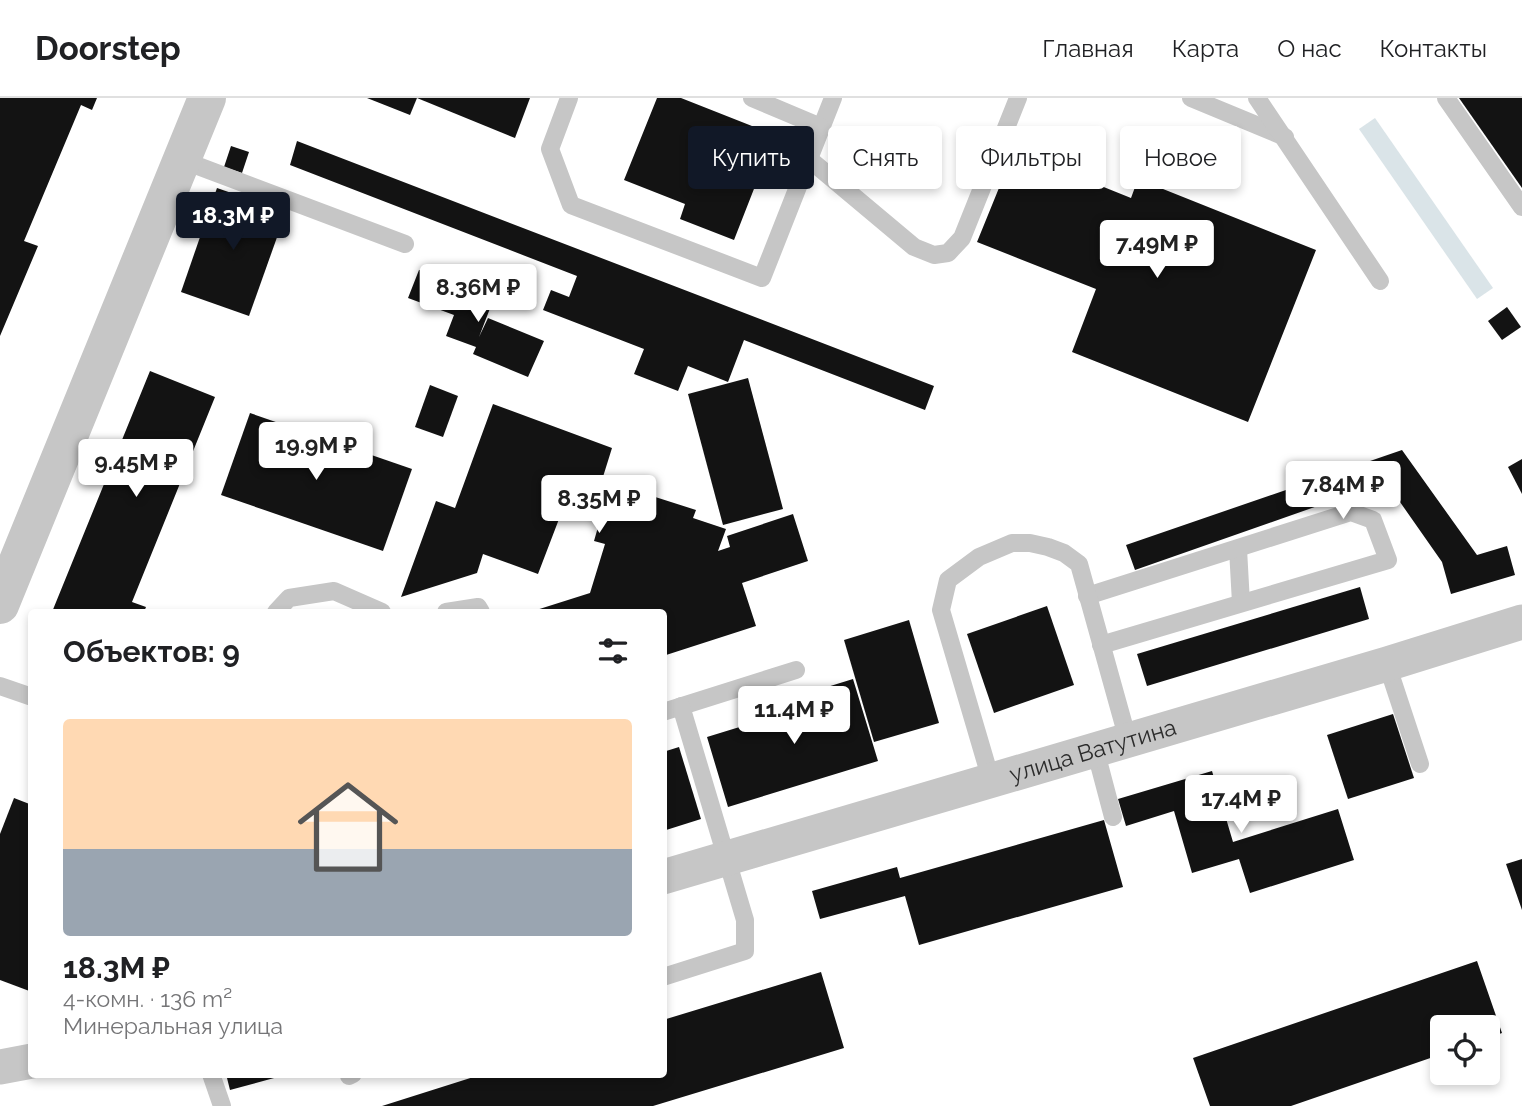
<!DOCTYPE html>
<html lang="ru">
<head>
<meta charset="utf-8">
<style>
  body { margin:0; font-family:Raleway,sans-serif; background:#f6f6f6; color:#202124; height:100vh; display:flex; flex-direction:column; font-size:26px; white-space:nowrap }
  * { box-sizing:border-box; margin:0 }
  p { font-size:23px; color:#757577 }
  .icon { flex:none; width:38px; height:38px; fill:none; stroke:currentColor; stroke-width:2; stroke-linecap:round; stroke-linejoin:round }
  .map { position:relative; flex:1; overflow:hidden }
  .sheet { position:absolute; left:28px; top:511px; width:639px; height:469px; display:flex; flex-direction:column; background:#fff; border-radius:7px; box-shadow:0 4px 10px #0003 }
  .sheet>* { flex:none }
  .top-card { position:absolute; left:688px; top:28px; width:665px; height:63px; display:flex; gap:14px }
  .tools { position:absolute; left:1430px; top:917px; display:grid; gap:14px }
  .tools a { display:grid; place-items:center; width:70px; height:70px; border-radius:7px; background:#fff; box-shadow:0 4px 10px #0003; font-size:35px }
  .price { position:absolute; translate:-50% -60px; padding:0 16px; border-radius:7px; background:#fff; color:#222; font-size:23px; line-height:46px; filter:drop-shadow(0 2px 4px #0008) }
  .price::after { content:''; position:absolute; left:50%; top:42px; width:21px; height:16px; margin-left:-10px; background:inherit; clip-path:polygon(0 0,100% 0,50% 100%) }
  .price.current { background:#111827; color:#fff }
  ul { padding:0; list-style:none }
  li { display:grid; align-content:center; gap:14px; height:371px; padding:0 35px }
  li span { display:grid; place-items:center; height:217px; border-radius:7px; color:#555 }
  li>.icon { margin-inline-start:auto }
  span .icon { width:126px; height:126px; fill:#fffc; stroke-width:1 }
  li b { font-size:30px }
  h2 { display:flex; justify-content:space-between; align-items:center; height:84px; padding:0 35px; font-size:30px }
  .pill { padding:0 24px; border-radius:7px; background:#fff; box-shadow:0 4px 10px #0003; font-size:24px; line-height:63px }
  .pill.current { background:#111827; color:#fff }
  header { display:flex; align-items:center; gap:42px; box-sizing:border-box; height:98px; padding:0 35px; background:#fff; border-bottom:2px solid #e0e0e0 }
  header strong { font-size:33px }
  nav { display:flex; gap:38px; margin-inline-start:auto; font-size:24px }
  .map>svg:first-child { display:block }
  .green { fill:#dae4e8 }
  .building { fill:#131313 }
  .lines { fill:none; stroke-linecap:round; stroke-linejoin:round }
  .service { stroke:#c6c6c6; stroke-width:18 }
  .minor { stroke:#c6c6c6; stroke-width:35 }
  .tertiary { stroke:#c6c6c6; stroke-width:38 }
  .labels { text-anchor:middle; stroke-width:7; stroke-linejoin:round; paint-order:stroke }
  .street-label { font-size:23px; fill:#2c2c2c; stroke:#fff }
</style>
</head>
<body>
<header>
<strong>Doorstep</strong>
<nav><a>Главная</a><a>Карта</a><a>О нас</a><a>Контакты</a></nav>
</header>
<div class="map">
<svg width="1522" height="1008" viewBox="0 0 1522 1008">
  <rect width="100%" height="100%" fill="#fff"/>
  <polygon class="green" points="1375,20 1493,190 1477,201 1359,31"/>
  <g class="building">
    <polygon points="0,0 97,0 92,12 81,7 24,143 38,148 0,238"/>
    <polygon points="367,0 417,0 410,17"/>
    <polygon points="417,0 530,0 515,40"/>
    <polygon points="657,0 681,0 775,37 734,142 680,121 685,106 624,82"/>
    <polygon points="1459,0 1522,0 1522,90"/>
    <polygon points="297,43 934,288 925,312 744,242 728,284 688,268 678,293 634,276 644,251 543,212 551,192 569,199 577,178 290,67"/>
    <polygon points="231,48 249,54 242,75 224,69"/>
    <polygon points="1014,53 1131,100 1138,81 1316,152 1248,324 1072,254 1096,191 977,144"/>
    <polygon points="217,90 286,114 249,218 181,194"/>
    <polygon points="419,172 494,200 479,239 488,220 544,243 528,279 473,256 476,249 446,238 454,217 408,200"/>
    <polygon points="1507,209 1521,229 1502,242 1488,223"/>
    <polygon points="150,273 215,299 132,504 146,509 144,514 52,514"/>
    <polygon points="748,280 783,411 723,427 688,296"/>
    <polygon points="430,287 458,298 443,339 415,329"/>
    <polygon points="493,306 612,350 602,382 696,412 693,420 726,431 718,453 730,449 727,438 793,416 808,463 742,485 756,528 663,558 663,514 530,514 590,495 605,446 594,443 602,415 580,408 585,391 572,387 538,476 483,456 477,475 401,499 436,403 455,410"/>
    <polygon points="250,315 412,371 383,453 221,397"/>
    <polygon points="1402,352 1477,457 1507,448 1515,477 1451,496 1442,464 1386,384 1135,472 1126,447"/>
    <polygon points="1522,361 1522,396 1508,369"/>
    <polygon points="1360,489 1369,521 1147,588 1137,556"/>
    <polygon points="1047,508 1074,587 994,615 967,536"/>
    <polygon points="909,522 939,625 874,644 844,542"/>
    <polygon points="853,581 878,663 728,709 707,639 814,606 811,594"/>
    <polygon points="1393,616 1414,680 1348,701 1327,637"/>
    <polygon points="679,649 701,721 663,733 663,654"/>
    <polygon points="1212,673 1233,744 1338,711 1354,762 1250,795 1239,761 1192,775 1174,713 1126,728 1118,701"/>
    <polygon points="14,700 32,707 32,894 0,882 0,736"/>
    <polygon points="1104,722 1123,789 919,847 905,798 820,821 812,793 897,769 900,780"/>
    <polygon points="1522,761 1522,812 1506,766"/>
    <polygon points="1477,863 1502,935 1488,940 1488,929 1442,929 1442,956 1291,1008 1210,1008 1193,960"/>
    <polygon points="821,874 844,950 653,1008 382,1008 483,976 663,976 663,922"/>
    <polygon points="226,976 285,976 285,977 230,992"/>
  </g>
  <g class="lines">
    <g class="service">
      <polyline points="569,0 550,51 571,107 762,180 833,0"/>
      <polyline points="752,0 821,29"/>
      <polyline points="1191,0 1285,39"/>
      <polyline points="1257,0 1380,183"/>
      <polyline points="1446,0 1522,109"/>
      <polyline points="809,61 914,149 934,157 948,155 962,140 1018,0"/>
      <polyline points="182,62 405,146"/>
      <polyline points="1238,451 1241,505"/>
      <polyline points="1087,498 1351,414 1373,422 1388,462 1101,547"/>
      <polyline points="276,514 289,500 334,493 382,514"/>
      <polyline points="446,514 478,509 481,514"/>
      <polyline points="1387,566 1420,666"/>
      <polyline points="0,588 32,599"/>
      <polyline points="663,614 796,572"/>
      <polyline points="1095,651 1113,719"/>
      <polyline points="991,682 941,512 948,482 979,459 1012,445 1030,445 1048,449 1064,455 1079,466 1128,642"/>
      <polyline points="663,879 745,853 745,822 681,608"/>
      <polyline points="211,976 222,1008"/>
      <polyline points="349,978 353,976"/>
    </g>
    <g class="minor">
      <path id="s1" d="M663,779L1387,566L1522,524"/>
      <polyline points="0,969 32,963"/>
    </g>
    <polyline class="tertiary" points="0,507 207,0"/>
  </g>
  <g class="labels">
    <g class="street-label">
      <text dy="8" stroke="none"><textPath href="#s1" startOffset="448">улица Ватутина</textPath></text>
    </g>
  </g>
</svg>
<div class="tools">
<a><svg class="icon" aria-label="locate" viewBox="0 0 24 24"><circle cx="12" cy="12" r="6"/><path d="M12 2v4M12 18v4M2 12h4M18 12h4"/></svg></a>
</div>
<b class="price current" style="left:233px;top:154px">18.3M ₽</b>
<b class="price" style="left:1157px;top:182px">7.49M ₽</b>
<b class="price" style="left:478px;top:226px">8.36M ₽</b>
<b class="price" style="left:316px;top:384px">19.9M ₽</b>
<b class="price" style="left:136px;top:401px">9.45M ₽</b>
<b class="price" style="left:1343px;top:423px">7.84M ₽</b>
<b class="price" style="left:599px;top:437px">8.35M ₽</b>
<b class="price" style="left:794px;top:648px">11.4M ₽</b>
<b class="price" style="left:1241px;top:737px">17.4M ₽</b>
<div class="top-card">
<a class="pill current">Купить</a>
<a class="pill">Снять</a>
<a class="pill">Фильтры</a>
<a class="pill">Новое</a>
</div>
<section class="sheet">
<h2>Объектов: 9<svg class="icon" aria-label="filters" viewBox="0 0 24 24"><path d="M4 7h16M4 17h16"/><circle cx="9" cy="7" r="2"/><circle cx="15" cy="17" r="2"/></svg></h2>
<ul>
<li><span style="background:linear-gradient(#ffd9b3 60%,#9aa5b1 0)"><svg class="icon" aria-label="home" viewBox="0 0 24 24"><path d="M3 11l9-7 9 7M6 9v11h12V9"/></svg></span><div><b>18.3M ₽</b><p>4-комн. · 136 m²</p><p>Минеральная улица</p></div></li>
</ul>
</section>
</div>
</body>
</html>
